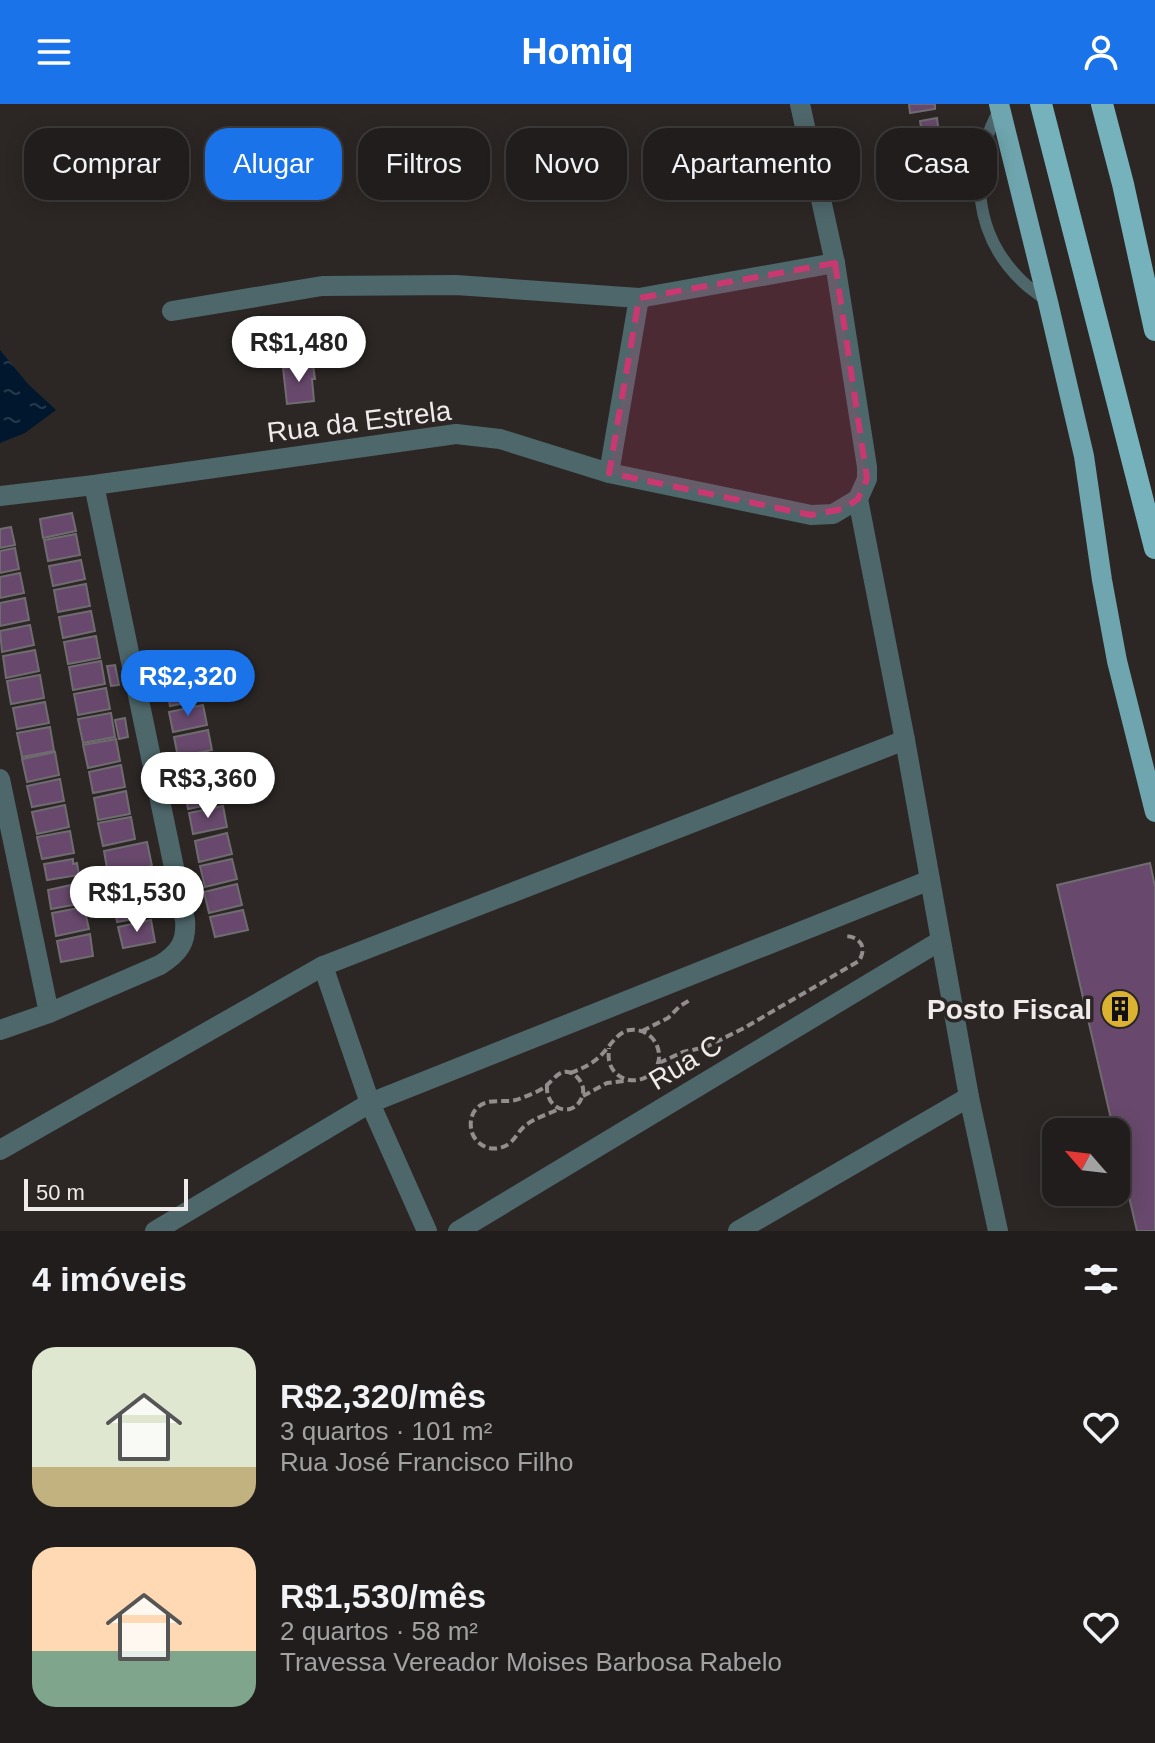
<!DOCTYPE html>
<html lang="pt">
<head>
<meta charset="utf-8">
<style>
  body { margin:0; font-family:Arial,sans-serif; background:#292625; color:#f1f3f6; height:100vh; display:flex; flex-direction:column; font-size:30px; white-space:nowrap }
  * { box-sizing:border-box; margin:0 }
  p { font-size:26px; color:#a2a2a3 }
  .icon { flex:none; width:44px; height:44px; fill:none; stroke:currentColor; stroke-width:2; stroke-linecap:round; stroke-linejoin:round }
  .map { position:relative; height:1127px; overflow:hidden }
  .drawer { display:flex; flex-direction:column; background:#211d1c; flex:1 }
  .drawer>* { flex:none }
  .top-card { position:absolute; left:24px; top:24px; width:1108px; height:72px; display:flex; gap:16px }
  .needle { width:52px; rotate:298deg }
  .fabs { position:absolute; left:1042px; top:1014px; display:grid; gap:16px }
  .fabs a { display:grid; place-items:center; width:88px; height:88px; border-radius:16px; background:#211d1c; box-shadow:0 4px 20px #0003,0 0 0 2px #3e3b3b; font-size:40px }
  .scale { position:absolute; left:24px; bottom:20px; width:164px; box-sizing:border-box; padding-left:8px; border:4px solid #efebea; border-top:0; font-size:22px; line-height:28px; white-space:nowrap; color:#efebea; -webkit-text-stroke:6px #2c2725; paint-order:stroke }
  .price { position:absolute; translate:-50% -68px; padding:0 18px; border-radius:28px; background:#fff; color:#222; font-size:26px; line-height:52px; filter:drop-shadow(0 2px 4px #0008) }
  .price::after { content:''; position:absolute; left:50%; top:48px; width:24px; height:18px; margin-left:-12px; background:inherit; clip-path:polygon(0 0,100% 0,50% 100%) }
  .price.active { background:#1a73e8; color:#fff }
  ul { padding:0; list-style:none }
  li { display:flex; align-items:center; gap:24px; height:200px; padding:0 32px }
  li span { display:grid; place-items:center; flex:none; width:224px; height:160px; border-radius:24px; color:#555 }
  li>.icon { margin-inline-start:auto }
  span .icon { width:96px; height:96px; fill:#fffc; stroke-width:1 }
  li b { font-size:34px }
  h2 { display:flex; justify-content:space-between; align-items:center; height:96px; padding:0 32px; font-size:34px }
  .tag { padding:0 28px; border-radius:24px; background:#211d1c; box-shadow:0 4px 20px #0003,0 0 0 2px #3e3b3b; font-size:28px; line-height:72px }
  .tag.active { background:#1a73e8; color:#fff }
  header { display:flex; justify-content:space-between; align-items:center; height:104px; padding:0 32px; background:#1a73e8; color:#fff; font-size:36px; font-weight:700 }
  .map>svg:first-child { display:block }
  .water { fill:url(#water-ripples) }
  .building { fill:#68496d; stroke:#6f6c70; stroke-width:2 }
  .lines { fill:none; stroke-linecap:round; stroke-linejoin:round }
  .path { stroke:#938e8d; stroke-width:4; stroke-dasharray:8 4; stroke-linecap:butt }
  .service { stroke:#4e676b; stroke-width:12 }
  .minor { stroke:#4e676b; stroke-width:20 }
  .primary { stroke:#6fa5ae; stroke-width:20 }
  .trunk { stroke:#76b2bc; stroke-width:22 }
  .marked { fill:#c93870; fill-opacity:0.2; stroke:#c93870; stroke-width:6; stroke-dasharray:16 10; stroke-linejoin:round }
  .labels { text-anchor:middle; stroke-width:7; stroke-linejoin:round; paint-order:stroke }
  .street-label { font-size:28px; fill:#efebea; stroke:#2c2725 }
  .poi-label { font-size:28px; font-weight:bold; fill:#efebea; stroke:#2c2725; text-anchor:end }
</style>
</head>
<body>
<header><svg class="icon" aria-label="menu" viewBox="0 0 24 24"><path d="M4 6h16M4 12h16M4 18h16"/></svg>Homiq<svg class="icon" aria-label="person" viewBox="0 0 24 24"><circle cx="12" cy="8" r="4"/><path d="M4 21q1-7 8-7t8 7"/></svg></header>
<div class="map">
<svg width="1155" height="1127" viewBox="0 0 1155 1127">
  <defs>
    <pattern id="water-ripples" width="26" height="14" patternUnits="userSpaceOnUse" patternTransform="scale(2)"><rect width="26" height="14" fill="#00172d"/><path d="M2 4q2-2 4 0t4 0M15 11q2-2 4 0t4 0" fill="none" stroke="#26394c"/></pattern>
  </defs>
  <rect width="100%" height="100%" fill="#2c2725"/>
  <polygon class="water" points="0,246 28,280 56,306 25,329 0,339"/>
  <g class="building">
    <polygon points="909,0 935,0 935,5 910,9"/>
    <polygon points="937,14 940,38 924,41 920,17"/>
    <polygon points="313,261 315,275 312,275 314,297 287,300 283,264"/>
    <polygon points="72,409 76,427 43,434 40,415"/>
    <polygon points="11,423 15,441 0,444 0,425"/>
    <polygon points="76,430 80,451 48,457 44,436"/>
    <polygon points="15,444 19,465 0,469 0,447"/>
    <polygon points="81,456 85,475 53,482 49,462"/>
    <polygon points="20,469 24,489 0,494 0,473"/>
    <polygon points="86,480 90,502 58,508 54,486"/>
    <polygon points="25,494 29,516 0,522 0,499"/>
    <polygon points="91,507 95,527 63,534 59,513"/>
    <polygon points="30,521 34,541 2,548 0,527"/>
    <polygon points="96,532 100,554 68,560 64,538"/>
    <polygon points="35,546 39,567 6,574 3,552"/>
    <polygon points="196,548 200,566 196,567 197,571 158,579 154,557"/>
    <polygon points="211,549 215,570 205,572 201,551"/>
    <polygon points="101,557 105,580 73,586 69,563"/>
    <polygon points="115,561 119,581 111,582 107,562"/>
    <polygon points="40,571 44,594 11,600 7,577"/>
    <polygon points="197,574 202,596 170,602 166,581"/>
    <polygon points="216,575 221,595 212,597 208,577"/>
    <polygon points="106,584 110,605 78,611 74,590"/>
    <polygon points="45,598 49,619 17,625 13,604"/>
    <polygon points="203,601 207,621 173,628 169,608"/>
    <polygon points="111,609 115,633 83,639 78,615"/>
    <polygon points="125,614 128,633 119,635 115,616"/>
    <polygon points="50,623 54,647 22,653 17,629"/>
    <polygon points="208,626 212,646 178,653 174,633"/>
    <polygon points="116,635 120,657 88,664 83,641"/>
    <polygon points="55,648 59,671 27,678 22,655"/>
    <polygon points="213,651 217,672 183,679 179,658"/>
    <polygon points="121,661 125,683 93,689 89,668"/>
    <polygon points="60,675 64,697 32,703 27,682"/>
    <polygon points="218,677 222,698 188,705 184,684"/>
    <polygon points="126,687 130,710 98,716 94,694"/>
    <polygon points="65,701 69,723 37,730 32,708"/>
    <polygon points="223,702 227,723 193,730 189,709"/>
    <polygon points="131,713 135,735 103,742 98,719"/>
    <polygon points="70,727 74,749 42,755 37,733"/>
    <polygon points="227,729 232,750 199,758 195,737"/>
    <polygon points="147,738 152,762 108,770 104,747"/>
    <polygon points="73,755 73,760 77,759 79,771 47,776 44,760"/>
    <polygon points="232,755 237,775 205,783 200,762"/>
    <polygon points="1150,759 1155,783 1155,1127 1137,1127 1116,1037 1116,1028 1114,1028 1057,781"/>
    <polygon points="141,766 144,785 112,791 108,772"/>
    <polygon points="153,766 158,788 149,791 144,768"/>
    <polygon points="80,779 84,799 51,805 48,786"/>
    <polygon points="237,780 242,801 209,809 204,788"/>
    <polygon points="146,789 150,812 117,818 113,796"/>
    <polygon points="84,803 89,825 56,832 52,809"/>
    <polygon points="243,806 248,826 215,833 210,813"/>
    <polygon points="151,816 155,838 123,844 118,823"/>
    <polygon points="90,830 93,852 61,858 57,837"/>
  </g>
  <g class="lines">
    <g class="path">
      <polyline points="642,927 668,914 680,902 690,896"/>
      <path d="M659,959L683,948L706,943L744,924L859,857C867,844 861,833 846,832"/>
      <path d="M570,969C581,965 590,961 598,954C609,945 616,928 630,926C657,923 670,958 648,972C633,982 612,974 609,956C608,952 609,948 609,944"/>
      <path d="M547,981C545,1009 578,1015 583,989C584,983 581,977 577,973C563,960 555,974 547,981C541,987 527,992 519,995C506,1000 489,993 478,1003C470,1010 469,1022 473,1031C480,1045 497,1049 510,1039C516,1034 519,1026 526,1021C535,1014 548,1010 559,1005"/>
      <polyline points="583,992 607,979 624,977"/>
    </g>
    <path class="service" d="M1000,5C967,62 974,132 1023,178C1030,185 1040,191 1048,198"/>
    <g class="minor">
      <polyline points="800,0 835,159 867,363 867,375 858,395"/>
      <polyline points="172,207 322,182 456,181 639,194 835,159"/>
      <polyline points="609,369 639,194"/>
      <polyline points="0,392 94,381 456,330 500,335 609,369 811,411 833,410 858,395"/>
      <polyline points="858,395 905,636 969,993 998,1127"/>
      <polyline points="0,675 49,909"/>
      <polyline points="323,862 370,999 427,1127"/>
      <path d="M0,926L49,909L160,861C179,849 187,838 185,816L94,381"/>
      <polyline points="0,1046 323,862 905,636"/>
      <polyline points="155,1127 370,999 930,776"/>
      <polyline points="458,1127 940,837"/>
      <polyline points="738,1127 969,993"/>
    </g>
    <polyline class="primary" points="999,0 1048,198 1084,352 1102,476 1117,557 1155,708"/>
    <g class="trunk">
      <polyline points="1041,0 1155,444"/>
      <polyline points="1102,0 1123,80 1155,226"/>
    </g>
  </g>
  <path class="marked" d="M835,159L867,375L858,395L843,405L811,411L609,369L639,194Z"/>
  <defs>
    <g id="building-disc" transform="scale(2)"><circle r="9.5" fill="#dcb233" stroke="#2c2725"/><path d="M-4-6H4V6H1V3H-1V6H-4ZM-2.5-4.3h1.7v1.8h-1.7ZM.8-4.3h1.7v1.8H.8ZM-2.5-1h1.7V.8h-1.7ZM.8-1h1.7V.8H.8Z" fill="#111"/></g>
  </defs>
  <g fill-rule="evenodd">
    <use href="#building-disc" x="1120" y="905"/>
  </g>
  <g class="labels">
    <g class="street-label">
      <text transform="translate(359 317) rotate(-7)" y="10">Rua da Estrela</text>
      <text transform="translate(685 958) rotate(-31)" y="10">Rua C</text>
    </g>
    <g class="poi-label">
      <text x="1092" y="915">Posto Fiscal</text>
    </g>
  </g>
</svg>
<div class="fabs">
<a><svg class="needle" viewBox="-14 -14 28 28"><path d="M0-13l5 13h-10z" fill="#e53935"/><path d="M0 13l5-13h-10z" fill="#a2a2a3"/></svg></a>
</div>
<div class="scale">50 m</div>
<b class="price" style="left:299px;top:280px">R$1,480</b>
<b class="price active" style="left:188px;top:614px">R$2,320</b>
<b class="price" style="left:208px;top:716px">R$3,360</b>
<b class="price" style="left:137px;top:830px">R$1,530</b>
<div class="top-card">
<a class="tag">Comprar</a>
<a class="tag active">Alugar</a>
<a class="tag">Filtros</a>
<a class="tag">Novo</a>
<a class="tag">Apartamento</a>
<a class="tag">Casa</a>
</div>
</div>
<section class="drawer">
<h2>4 imóveis<svg class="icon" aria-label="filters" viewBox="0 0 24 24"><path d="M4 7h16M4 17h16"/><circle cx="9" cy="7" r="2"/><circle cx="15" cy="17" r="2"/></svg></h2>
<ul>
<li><span style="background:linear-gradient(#dfe7d0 75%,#c2b280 0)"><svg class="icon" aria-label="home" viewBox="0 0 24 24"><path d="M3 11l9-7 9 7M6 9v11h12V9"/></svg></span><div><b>R$2,320/mês</b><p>3 quartos · 101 m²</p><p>Rua José Francisco Filho</p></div><svg class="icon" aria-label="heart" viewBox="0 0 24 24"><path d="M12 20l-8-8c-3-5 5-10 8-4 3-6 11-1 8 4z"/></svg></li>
<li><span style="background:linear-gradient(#ffd9b3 65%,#7fa58c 0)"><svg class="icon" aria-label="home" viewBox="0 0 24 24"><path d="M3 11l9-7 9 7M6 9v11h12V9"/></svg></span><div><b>R$1,530/mês</b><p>2 quartos · 58 m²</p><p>Travessa Vereador Moises Barbosa Rabelo</p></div><svg class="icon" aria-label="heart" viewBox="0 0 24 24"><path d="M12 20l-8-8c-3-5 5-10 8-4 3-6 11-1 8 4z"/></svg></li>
</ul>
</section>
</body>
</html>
